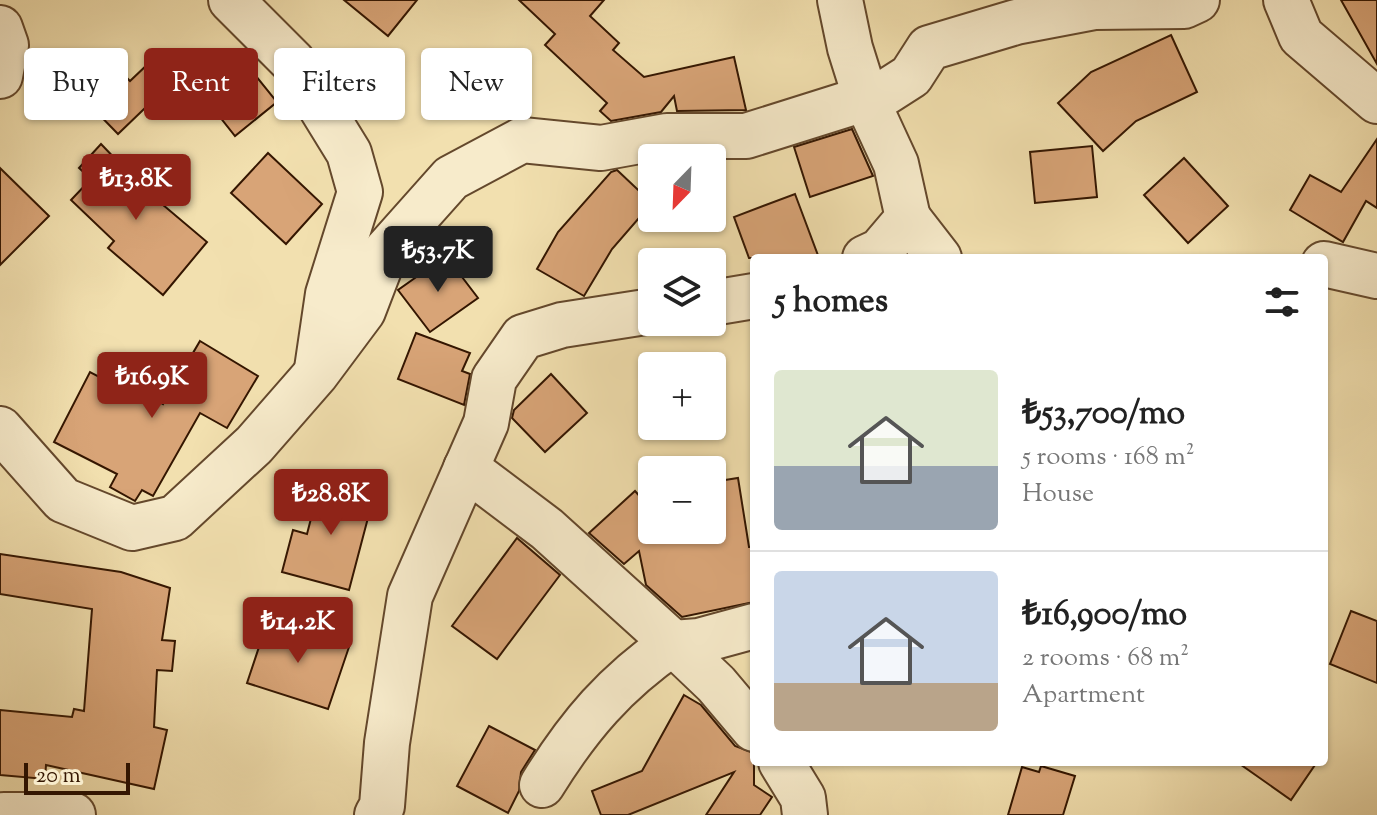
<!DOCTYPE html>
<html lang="en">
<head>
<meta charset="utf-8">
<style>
  body { margin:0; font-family:"Sorts Mill Goudy",serif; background:#f2f2f2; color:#222; height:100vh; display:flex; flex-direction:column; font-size:30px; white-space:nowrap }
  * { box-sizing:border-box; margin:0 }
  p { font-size:26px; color:#767676 }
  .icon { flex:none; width:44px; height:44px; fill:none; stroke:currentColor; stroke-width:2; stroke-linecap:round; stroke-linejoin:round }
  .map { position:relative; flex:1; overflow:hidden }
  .details { position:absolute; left:750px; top:254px; width:578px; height:512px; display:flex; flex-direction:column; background:#fff; border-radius:8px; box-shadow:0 2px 6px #0004 }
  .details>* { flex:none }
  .banner { position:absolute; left:24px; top:48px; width:606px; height:72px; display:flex; gap:16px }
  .needle { width:52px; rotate:203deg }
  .controls { position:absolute; left:638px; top:144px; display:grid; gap:16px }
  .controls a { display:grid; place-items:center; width:88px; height:88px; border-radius:8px; background:#fff; box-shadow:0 2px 6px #0004; font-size:40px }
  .scale { position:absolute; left:24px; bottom:20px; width:106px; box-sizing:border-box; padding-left:8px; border:4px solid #341601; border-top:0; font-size:22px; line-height:28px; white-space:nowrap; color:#341601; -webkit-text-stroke:6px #f7ebcb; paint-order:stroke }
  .price { position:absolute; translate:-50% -68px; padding:0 18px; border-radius:8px; background:#8f2418; color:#fff; font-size:26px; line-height:52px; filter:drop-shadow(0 2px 4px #0008) }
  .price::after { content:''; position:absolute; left:50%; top:48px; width:24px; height:18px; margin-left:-12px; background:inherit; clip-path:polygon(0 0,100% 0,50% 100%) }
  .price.on { background:#222; color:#fff }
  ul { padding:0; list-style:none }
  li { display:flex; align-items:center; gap:24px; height:200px; padding:0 24px }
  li+li { border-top:2px solid #e0e0e0 }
  li span { display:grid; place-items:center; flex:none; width:224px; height:160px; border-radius:8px; color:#555 }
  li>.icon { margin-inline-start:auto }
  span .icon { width:96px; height:96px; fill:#fffc; stroke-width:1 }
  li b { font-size:34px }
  h2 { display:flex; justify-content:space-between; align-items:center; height:96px; padding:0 24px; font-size:34px }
  .pill { padding:0 28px; border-radius:8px; background:#fff; box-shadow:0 2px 6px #0004; font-size:28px; line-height:72px }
  .pill.on { background:#8f2418; color:#fff }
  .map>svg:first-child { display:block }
  .building { fill:#d8a477; stroke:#341601; stroke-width:2 }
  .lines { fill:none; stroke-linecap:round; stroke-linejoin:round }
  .minor-casing { stroke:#64482c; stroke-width:48 }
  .minor { stroke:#f7ebcb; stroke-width:44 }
</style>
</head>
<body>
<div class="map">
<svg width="1377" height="815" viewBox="0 0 1377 815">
  <rect width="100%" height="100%" fill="#f2e0af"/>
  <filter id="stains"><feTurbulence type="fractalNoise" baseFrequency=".0025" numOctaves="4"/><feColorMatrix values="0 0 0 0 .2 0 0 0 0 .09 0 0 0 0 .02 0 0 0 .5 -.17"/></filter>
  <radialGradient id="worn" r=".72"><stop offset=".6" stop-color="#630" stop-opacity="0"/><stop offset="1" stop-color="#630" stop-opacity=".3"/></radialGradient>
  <g class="building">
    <polygon points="344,0 417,0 388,36"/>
    <polygon points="519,0 604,0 590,16 619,43 613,50 644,77 734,57 746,110 677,111 674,96 661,112 611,121 600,111 607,103 545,45 555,34"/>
    <polygon points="1341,0 1377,0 1377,64"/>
    <polygon points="1171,35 1197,92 1136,121 1103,151 1058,103 1091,72"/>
    <polygon points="238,54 277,102 235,136 197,88"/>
    <polygon points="149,63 170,84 118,134 81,96 114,65 130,81"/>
    <polygon points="852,129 873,176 810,197 794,147"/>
    <polygon points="1377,139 1377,208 1366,201 1343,242 1290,210 1310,175 1341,192"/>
    <polygon points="101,144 143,188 207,242 163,295 108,248 114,241 71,200 91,179 79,168"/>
    <polygon points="1092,146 1097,197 1035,203 1030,152"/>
    <polygon points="268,153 322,204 286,244 231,193"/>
    <polygon points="1184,158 1228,206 1188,243 1144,195"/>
    <polygon points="0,168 49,216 0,265"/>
    <polygon points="617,170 652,203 612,249 584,296 537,269 558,232 611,172"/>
    <polygon points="795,194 819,258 749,258 734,217"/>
    <polygon points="446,256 478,298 430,332 398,290"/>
    <polygon points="416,333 470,353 462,371 470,374 464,405 398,379"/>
    <polygon points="200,341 258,376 227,428 200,413 153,496 142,490 135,501 110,487 117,474 54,442 90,372 155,406 158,401 163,404"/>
    <polygon points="551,374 587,413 545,452 512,418 514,410"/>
    <polygon points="738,478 749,547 754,547 754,602 682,617 646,585 639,551 624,564 589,533 635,491 652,510 652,530 712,530 712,482"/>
    <polygon points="321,480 374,495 349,590 282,572 293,530 307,534"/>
    <polygon points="517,538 560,575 497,659 452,626"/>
    <polygon points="0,554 121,572 170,588 162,640 175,641 172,671 157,670 154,727 167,730 154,789 46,765 45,779 0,775 0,710 72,717 74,709 84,711 92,609 0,594"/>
    <polygon points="1351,611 1377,621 1377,683 1330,664"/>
    <polygon points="268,620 349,647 328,709 247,683"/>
    <polygon points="684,695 701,705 735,746 754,753 754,785 772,797 760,815 706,815 734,772 628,815 601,815 592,791 642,771"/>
    <polygon points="489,726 535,750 521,772 519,791 508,813 457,786"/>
    <polygon points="1237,762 1317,762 1291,800"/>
    <polygon points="1041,766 1075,776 1063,815 1008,815 1022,767 1039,772"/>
  </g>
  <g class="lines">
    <g class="minor-casing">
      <g id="minor">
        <polyline points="231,0 293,62 349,153 360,192 328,294 317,369"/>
        <polyline points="840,0 850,48 866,99 896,164 908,218 880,251 865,258"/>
        <polyline points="1286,0 1301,36 1377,101"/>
        <polyline points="0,28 6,45 0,76"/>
        <polyline points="908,218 939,258"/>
        <polyline points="1324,264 1377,276"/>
        <polyline points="712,303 754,296"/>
        <polyline points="0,429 63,500 132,528 175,518 254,445 316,374 363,311 386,251 451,178 522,140 601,148 667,136 746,136 886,92 911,76 929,48 1016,22 1095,7 1184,6 1197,0"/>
        <path d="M466,468L547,529L673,643C615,683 579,725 542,785"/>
        <polyline points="754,626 699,641 673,643 716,684 754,729"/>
        <polyline points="781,762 803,798 805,815"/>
        <polyline points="4,815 73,815"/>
        <polyline points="377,815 382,806 387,743 410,596 486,423 494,379 523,337 562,325 652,311"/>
      </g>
    </g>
    <use href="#minor" class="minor"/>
  </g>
  <rect width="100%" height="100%" filter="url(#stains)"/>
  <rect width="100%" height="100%" fill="url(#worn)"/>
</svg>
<div class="controls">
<a><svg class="needle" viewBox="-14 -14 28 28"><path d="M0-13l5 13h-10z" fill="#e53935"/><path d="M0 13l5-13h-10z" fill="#767676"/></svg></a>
<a><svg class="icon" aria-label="layers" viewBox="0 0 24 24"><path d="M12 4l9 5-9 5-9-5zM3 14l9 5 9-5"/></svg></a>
<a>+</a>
<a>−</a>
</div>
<div class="scale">20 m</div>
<b class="price" style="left:136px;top:222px">₺13.8K</b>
<b class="price on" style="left:438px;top:294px">₺53.7K</b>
<b class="price" style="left:152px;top:420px">₺16.9K</b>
<b class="price" style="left:331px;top:537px">₺28.8K</b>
<b class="price" style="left:298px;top:665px">₺14.2K</b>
<div class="banner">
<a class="pill">Buy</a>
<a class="pill on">Rent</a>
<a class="pill">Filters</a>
<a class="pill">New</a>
</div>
<section class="details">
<h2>5 homes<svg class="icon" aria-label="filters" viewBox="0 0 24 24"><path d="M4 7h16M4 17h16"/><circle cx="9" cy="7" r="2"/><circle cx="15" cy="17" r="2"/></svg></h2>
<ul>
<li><span style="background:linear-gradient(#dfe7d0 60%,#9aa5b1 0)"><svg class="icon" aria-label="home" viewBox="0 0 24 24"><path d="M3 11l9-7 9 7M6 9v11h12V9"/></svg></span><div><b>₺53,700/mo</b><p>5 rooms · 168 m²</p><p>House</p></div></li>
<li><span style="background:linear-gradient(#c9d6e8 70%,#b9a48a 0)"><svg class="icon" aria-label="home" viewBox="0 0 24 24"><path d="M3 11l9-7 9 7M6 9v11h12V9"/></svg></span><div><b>₺16,900/mo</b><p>2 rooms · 68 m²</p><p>Apartment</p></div></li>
</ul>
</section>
</div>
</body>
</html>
